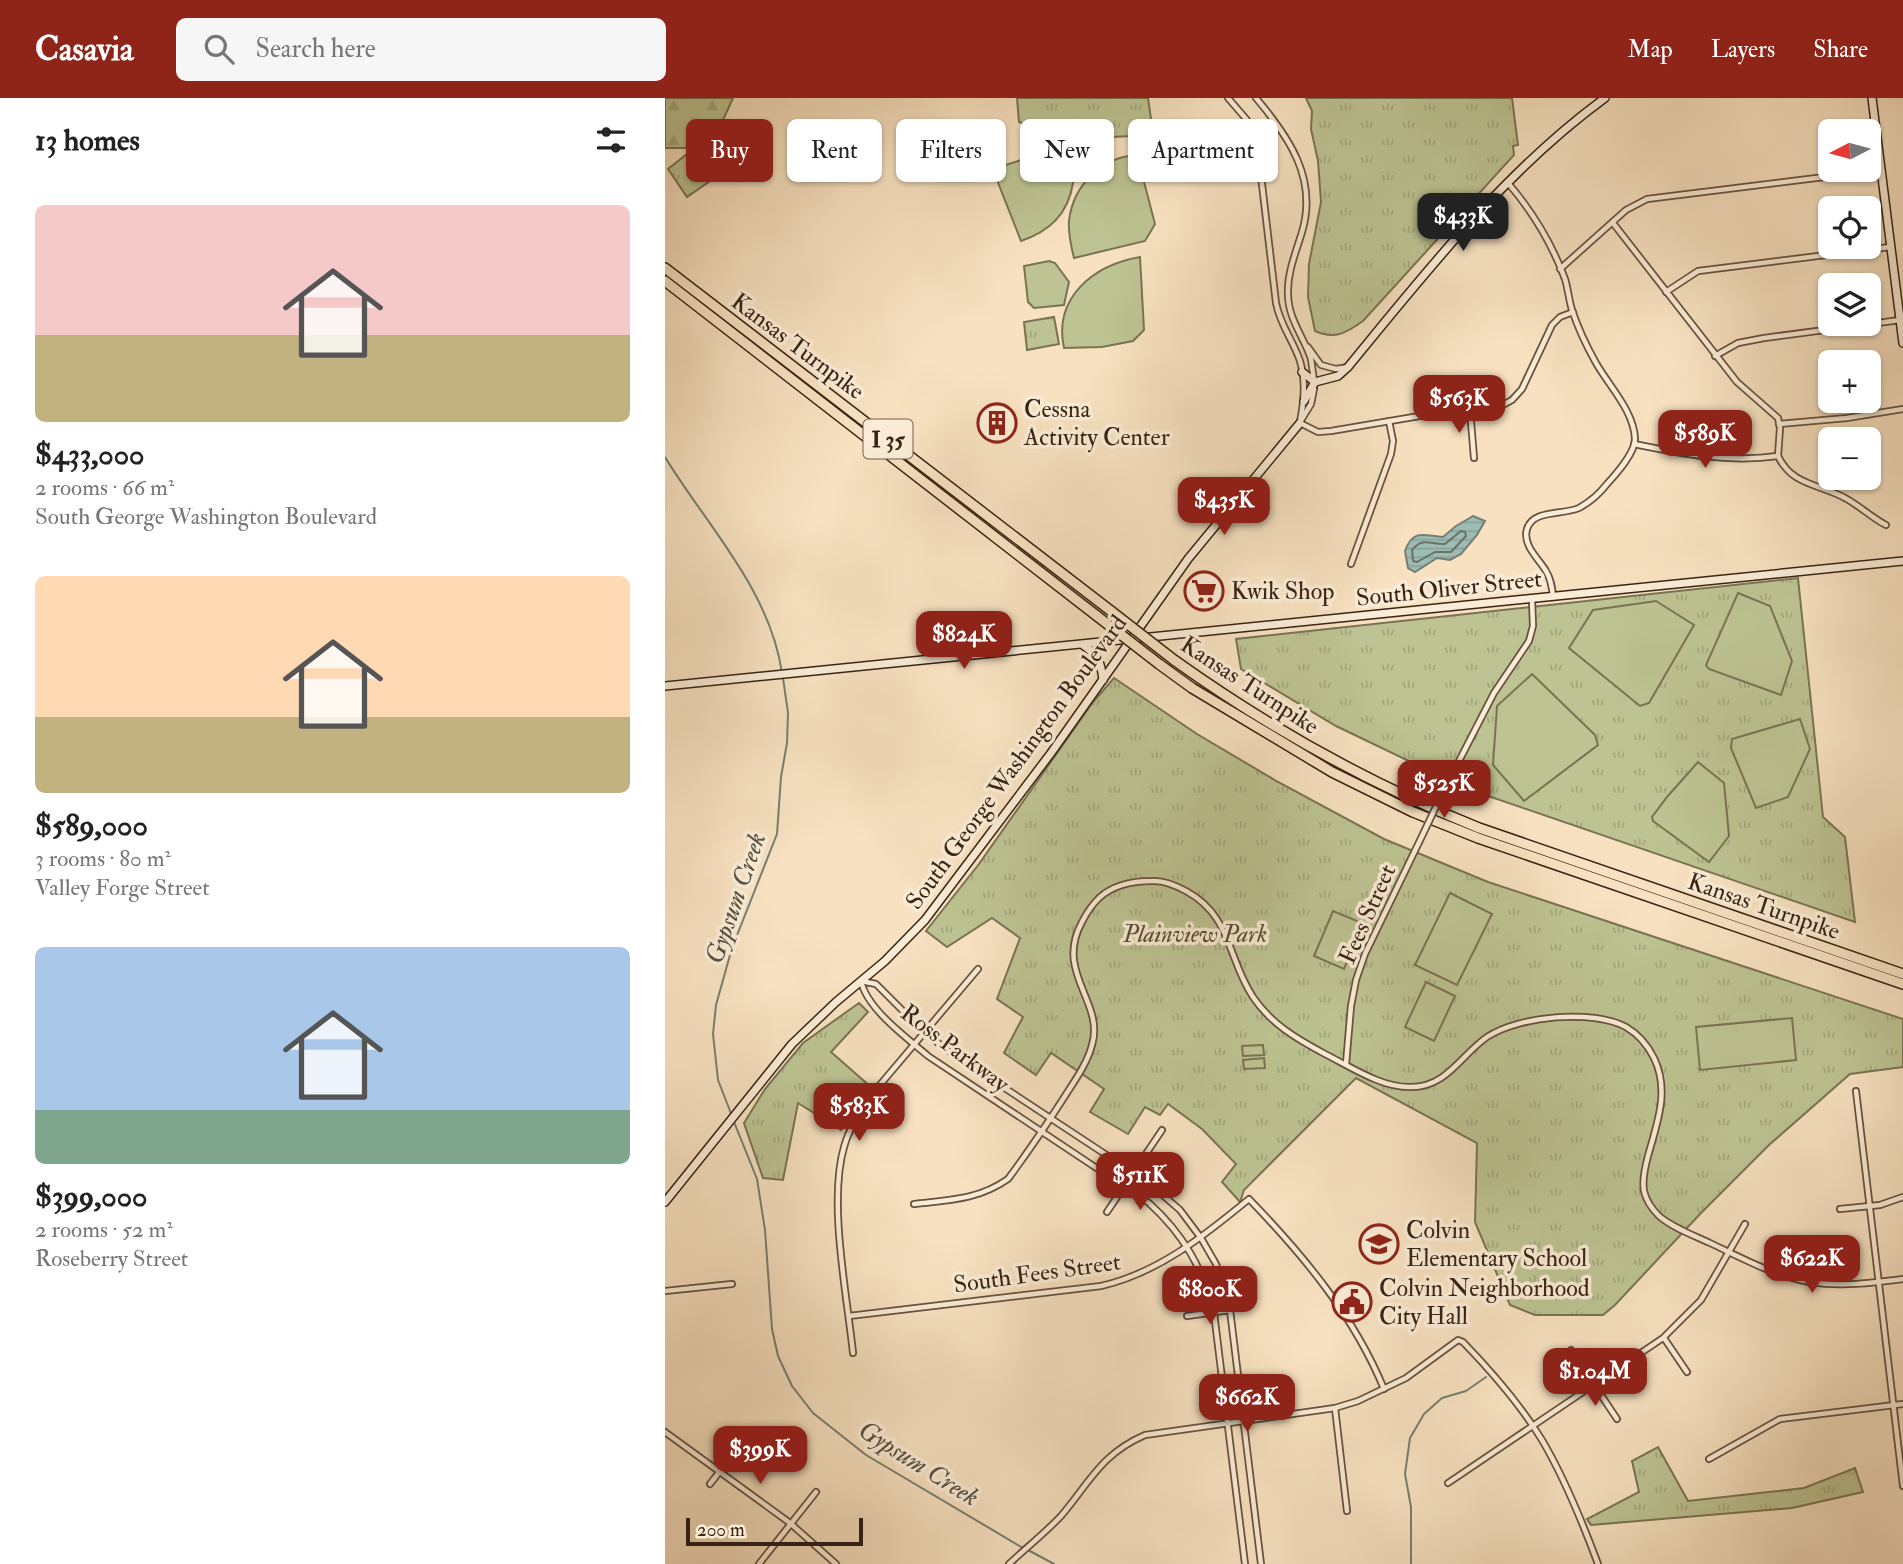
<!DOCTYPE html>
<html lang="en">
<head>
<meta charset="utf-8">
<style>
  body { margin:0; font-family:"IM FELL Double Pica",serif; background:#f6f6f6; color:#222; height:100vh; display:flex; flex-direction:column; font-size:26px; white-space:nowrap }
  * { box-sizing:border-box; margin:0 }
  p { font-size:23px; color:#767676 }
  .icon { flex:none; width:38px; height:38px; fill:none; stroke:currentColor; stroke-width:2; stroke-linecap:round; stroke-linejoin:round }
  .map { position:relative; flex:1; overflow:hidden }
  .drawer { display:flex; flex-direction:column; background:#fff; width:665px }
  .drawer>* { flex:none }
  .hud { position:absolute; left:21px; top:21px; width:665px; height:63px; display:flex; gap:14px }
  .needle { width:46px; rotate:264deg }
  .fabs { position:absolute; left:1153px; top:21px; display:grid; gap:14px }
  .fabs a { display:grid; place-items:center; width:63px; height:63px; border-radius:10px; background:#fff; box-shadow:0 2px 5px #0004; font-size:35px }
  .scale { position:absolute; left:21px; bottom:18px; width:177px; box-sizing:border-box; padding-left:7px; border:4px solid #382314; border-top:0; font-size:19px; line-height:24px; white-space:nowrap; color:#382314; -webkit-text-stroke:5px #faecd6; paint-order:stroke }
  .price { position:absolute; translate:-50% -60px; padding:0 16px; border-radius:14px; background:#8f2418; color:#fff; font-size:23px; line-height:46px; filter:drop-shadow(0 2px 4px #0008) }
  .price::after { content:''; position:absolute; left:50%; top:42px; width:21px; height:16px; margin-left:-10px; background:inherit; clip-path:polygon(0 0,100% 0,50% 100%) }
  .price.selected { background:#222; color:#fff }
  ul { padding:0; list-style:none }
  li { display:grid; align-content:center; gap:14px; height:371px; padding:0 35px }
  li span { display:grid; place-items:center; height:217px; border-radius:10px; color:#555 }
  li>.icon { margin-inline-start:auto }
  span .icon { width:126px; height:126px; fill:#fffc; stroke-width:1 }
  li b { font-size:30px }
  h2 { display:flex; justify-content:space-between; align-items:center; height:84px; padding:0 35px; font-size:30px }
  .tag { padding:0 24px; border-radius:10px; background:#fff; box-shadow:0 2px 5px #0004; font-size:24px; line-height:63px }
  .tag.selected { background:#8f2418; color:#fff }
  header { display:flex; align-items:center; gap:42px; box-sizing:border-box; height:98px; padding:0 35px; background:#8f2418; color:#fff }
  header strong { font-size:33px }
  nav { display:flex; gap:38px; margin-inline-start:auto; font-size:24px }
  .search { width:490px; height:63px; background:#f6f6f6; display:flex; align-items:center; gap:18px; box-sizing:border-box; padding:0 24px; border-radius:10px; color:#767676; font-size:26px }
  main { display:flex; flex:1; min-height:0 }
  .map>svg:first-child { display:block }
  .grass { fill:url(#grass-tufts); stroke:#7a7353; stroke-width:2 }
  .forest { fill:url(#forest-firs); stroke:#7a7353; stroke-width:2 }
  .garden { fill:#bdc392; stroke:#7a7353; stroke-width:2 }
  .water { fill:url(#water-rules); stroke:#757f74; stroke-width:2 }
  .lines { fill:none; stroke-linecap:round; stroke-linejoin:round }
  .shore { stroke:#6a7064; stroke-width:2 }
  .stream { stroke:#757f74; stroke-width:2 }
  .street-casing { stroke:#68523f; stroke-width:8 }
  .secondary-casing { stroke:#382314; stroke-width:10 }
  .highway-casing { stroke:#382314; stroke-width:12 }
  .street { stroke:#faecd6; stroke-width:4.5 }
  .secondary { stroke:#faecd6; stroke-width:7 }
  .highway { stroke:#f7e1c0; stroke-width:9 }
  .street-bridge-casing { stroke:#68523f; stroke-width:8; stroke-linecap:butt }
  .highway-bridge-casing { stroke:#382314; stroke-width:12; stroke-linecap:butt }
  .street-bridge { stroke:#faecd6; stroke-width:4.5 }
  .highway-bridge { stroke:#f7e1c0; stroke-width:9 }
  .labels { text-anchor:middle; stroke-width:7; stroke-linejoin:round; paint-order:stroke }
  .shield { fill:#faecd6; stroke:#725f4e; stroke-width:2 }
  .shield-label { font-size:23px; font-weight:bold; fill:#382314 }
  .street-label { font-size:24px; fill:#382314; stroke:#faecd6 }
  .poi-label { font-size:24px; fill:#382314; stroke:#faecd6; text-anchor:start }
  .park-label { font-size:24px; font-style:italic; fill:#594b34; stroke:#faecd6 }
  .water-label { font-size:26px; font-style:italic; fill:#565144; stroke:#faecd6 }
</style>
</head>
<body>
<header>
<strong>Casavia</strong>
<div class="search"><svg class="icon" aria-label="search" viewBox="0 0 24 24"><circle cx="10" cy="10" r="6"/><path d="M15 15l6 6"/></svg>Search here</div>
<nav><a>Map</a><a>Layers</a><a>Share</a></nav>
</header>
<main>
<section class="drawer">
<h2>13 homes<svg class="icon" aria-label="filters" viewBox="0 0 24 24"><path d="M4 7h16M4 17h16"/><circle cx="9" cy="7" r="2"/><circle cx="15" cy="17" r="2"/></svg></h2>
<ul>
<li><span style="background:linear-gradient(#f6c9c9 60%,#c2b280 0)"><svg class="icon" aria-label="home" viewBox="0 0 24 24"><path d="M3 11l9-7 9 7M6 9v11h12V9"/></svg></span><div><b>$433,000</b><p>2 rooms · 66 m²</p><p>South George Washington Boulevard</p></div></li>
<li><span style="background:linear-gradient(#ffd9b3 65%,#c2b280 0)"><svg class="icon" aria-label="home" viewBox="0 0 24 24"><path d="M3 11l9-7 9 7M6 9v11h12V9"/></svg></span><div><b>$589,000</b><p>3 rooms · 80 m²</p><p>Valley Forge Street</p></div></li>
<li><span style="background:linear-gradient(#a9c7e8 75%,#7fa58c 0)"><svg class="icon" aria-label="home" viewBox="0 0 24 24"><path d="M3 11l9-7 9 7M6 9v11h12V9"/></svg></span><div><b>$399,000</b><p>2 rooms · 52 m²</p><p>Roseberry Street</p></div></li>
</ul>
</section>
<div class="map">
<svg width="1238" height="1466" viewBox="0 0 1238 1466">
  <defs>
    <pattern id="grass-tufts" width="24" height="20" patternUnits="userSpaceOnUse" patternTransform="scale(1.75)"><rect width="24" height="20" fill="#bdc392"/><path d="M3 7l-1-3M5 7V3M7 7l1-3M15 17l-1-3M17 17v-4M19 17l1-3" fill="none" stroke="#a3a77d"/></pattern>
    <pattern id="forest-firs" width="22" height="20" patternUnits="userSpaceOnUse" patternTransform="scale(1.75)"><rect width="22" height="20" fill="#bdc392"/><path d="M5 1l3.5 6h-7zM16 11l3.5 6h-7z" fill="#a3a77d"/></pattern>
    <pattern id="water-rules" width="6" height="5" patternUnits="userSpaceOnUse" patternTransform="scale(1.75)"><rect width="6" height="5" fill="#9dbdb4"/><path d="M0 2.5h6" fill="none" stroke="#88a29a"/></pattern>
  </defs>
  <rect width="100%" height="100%" fill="#f7e1c0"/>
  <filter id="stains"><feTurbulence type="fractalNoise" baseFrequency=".00286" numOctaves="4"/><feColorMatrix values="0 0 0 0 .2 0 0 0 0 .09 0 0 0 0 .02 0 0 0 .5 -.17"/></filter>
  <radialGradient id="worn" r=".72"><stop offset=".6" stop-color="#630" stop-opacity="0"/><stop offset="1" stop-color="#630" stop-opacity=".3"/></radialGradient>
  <g class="grass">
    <polygon points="352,0 483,0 493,69 466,38 409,41 354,24"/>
    <path d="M641,0H847L853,47L848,48L849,57L698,223C681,235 670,242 650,233L643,199L644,166L656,104L653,63L646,31L647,13Z"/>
    <polygon points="65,22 88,53 22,99 3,71"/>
    <polygon points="389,219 394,246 362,252 359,224"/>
    <polygon points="1133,480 1158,719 1180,739 1190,824 800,690 671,628 576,571 571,541"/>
    <polygon points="449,580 532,636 613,684 719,741 823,784 1238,921 1238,969 1185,976 1104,1047 1036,1115 950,1207 938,1217 870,1217 845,1207 810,1124 812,1045 691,980 579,1092 575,1104 557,1084 571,1066 537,1031 503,1006 495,1017 480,1009 463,1036 425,1014 439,991 386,955 371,977 339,955 358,919 332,901 355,840 327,820 282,849 261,833 314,766 428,604"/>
    <polygon points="194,905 203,914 166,954 207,990 176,1032 133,1005 118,1082 98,1080 79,1025 100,991 138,945"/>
    <polygon points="993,1349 1023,1403 1139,1390 1190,1370 1198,1394 1127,1410 926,1427 922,1421 974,1394 967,1363"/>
  </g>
  <polygon class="forest" points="0,0 68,0 58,22 32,24 21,50 0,50"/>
  <g class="garden">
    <path d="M404,47C410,59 410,71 408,85C403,116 385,133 356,143L330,77L334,69Z"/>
    <path d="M472,57L490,126L480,143L409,160C406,148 403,136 404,123C408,87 437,59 472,57Z"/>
    <path d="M475,159L479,232L468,243L437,249L399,250C388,199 429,167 475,159Z"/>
    <polygon points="384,163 390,165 404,184 399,207 369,210 363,204 359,168"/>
    <polygon points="1073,495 1105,508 1127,563 1116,597 1044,571 1041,567"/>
    <polygon points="991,503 1029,527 984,605 975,608 904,550 928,512"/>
    <polygon points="867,576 930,637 933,647 859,703 828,667 832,608"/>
    <polygon points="1135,621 1145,651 1123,699 1091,710 1066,650 1067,641"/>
    <polygon points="1033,664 1059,685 1064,738 1044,764 988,723 987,719 1002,699"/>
    <polygon points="785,795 827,816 792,887 750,867"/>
    <polygon points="668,813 697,825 679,871 649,858"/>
    <polygon points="761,884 790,898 769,943 740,929"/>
    <polygon points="1127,920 1131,962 1035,972 1031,929"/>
    <polygon points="598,947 599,957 578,958 577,948"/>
    <polygon points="599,960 600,970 579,971 578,962"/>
  </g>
  <path class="water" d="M808,418L820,423L812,437L796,456L785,462L772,460L750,474L743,470L740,453C748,430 760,438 778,439L791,428Z"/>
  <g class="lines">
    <path class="shore" d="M796,433L800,434L801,438L786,454H770L752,464L748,463L747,452C758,438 766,447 780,446Z"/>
    <g class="stream">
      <path d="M0,359C42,428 105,492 117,575"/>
      <polyline points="67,1018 53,982 48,936 51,907 67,850 112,736 116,679 122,645 123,615 118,580"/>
      <polyline points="69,1024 92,1081 100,1132 107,1231 113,1258 127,1288 148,1315 201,1357 358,1450"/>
      <polyline points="363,1452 389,1466"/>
      <polyline points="746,1466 746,1409 740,1376 745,1340 759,1316 777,1300 801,1293 821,1279"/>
    </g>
    <g class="street-casing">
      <g id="street">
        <path d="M563,0L582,22L592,44L611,205C615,227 628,242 635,263C641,283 639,303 635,324"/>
        <path d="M591,0C624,39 653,81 637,134C631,154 622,175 623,196C623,221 639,239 646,261C647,268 648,276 649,282"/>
        <path d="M843,85C867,113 887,146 900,181C903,191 904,202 907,212C913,230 922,249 931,265C944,288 969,313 970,341C970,355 952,375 942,386C935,395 925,404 914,410C899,417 868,411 862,431C857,447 874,461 881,473C886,481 887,489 888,498"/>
        <polyline points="948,125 1072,284 1113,320 1115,330 1113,358"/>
        <polyline points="895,171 961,112 982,101 1216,72"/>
        <polyline points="1001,194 1033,173 1225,149"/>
        <polyline points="643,249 656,267 671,271 683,269"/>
        <polyline points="1050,258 1073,245 1099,240 1235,222"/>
        <polyline points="805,312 809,360"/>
        <polyline points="635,324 646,306 649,291"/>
        <polyline points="635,325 653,334 666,333 784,313 836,308 847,302 857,291 887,227 895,219 908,214"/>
        <polyline points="1114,326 1182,320 1238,311"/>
        <path d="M969,346C1018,356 1064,365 1113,358"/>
        <path d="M1113,358C1127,388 1155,386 1180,400C1195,408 1207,420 1221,427"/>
        <polyline points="686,466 726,356 728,343 724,323"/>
        <polyline points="777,696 829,595 864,543 868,528 867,502"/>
        <polyline points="681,966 686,908 691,882 700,856 758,736"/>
        <polyline points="1191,993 1238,1388"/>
        <path d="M249,1106C284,1102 313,1102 343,1081C363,1054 382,1026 400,998C410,982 422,966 427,947C440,904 389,875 417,824C421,816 427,807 434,800C448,787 468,783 487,783C499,782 510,787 521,793C567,818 562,860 588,899C606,926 632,941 660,956C686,969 717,990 746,989C782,989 796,957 822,939C853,918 928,911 961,929C973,936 983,948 989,960C1005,993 992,1025 983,1058C980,1069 977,1082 979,1093C981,1102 988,1112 994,1118C1008,1130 1028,1137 1045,1145C1077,1160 1109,1178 1145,1184C1176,1189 1207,1185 1238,1181"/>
        <polyline points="1175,1111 1215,1107 1238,1099"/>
        <polyline points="442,1114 497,1032"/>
        <polyline points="0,1193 67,1186"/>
        <path d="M184,1218L436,1188C493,1175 539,1138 584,1101C639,1158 689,1218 719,1291"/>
        <polyline points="522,1218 565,1212"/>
        <polyline points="999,1240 1022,1274"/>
        <polyline points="906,1252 952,1321"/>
        <path d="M188,1255C182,1197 163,1104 179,1049C184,1031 193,1016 203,1001L313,871"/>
        <polyline points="670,1310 682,1413"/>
        <polyline points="0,1334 125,1425 171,1466"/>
        <polyline points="1044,1361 1115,1321 1238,1306"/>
        <polyline points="783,1385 998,1240 1036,1202 1080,1126"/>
        <polyline points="45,1386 70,1354"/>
        <polyline points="94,1466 151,1394"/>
        <path d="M344,1466C361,1450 380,1435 396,1418C425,1384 436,1356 480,1337L670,1310L693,1303L741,1280L793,1242L798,1244C827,1274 855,1306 877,1342C900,1381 917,1423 933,1466"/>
        <path d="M580,1466L549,1215C538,1170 518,1136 484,1105L263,958C241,939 202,911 196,883L211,886L260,935L285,954L484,1085L515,1112L536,1140L551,1166L565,1212L596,1466"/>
      </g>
    </g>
    <g class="secondary-casing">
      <g id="secondary">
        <polyline points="1207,0 1238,245"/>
        <polyline points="637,274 650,284"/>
        <path d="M639,303L650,284L673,278L683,269C761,174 840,73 940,0"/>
        <path d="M418,547C433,557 436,564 438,582"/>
        <polyline points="0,588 1238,463"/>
        <polyline points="0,1104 127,946 171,904 220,863 260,822 386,655 523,461 635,325"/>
      </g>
    </g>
    <g class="highway-casing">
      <g id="highway">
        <polyline points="0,170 446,513"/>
        <polyline points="0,183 432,518"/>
        <path d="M509,562C604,630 705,686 814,730L1238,876"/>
        <polyline points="494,566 527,590 667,674 748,714 813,740 1238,886"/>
      </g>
    </g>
    <use href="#street" class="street"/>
    <use href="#secondary" class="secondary"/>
    <use href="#highway" class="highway"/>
    <g class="street-bridge-casing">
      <polyline id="street-bridge" points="758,736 777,696"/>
    </g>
    <g class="highway-bridge-casing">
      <g id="highway-bridge">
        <polyline points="446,513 509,562"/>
        <polyline points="432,518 494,566"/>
      </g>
    </g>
    <use href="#street-bridge" class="street-bridge"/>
    <use href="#highway-bridge" class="highway-bridge"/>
  </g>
  <defs>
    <g id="building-ring" transform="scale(2.0125)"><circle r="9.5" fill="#faecd6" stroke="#8f2418" stroke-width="1.5"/><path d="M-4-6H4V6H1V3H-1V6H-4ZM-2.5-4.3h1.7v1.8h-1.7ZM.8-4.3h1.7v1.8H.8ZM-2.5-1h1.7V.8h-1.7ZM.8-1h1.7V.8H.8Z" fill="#8f2418"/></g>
    <g id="supermarket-ring" transform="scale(2.0125)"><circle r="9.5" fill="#faecd6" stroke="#8f2418" stroke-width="1.5"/><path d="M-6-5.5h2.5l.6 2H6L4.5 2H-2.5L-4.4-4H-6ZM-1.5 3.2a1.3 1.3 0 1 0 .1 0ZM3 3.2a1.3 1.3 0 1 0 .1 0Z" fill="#8f2418"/></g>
    <g id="school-ring" transform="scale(2.0125)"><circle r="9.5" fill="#faecd6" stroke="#8f2418" stroke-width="1.5"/><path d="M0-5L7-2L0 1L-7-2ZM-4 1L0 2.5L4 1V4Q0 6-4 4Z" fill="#8f2418"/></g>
    <g id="civic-ring" transform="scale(2.0125)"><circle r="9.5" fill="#faecd6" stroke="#8f2418" stroke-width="1.5"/><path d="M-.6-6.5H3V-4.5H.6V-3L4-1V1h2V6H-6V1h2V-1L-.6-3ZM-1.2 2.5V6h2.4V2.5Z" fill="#8f2418"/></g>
  </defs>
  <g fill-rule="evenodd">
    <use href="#building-ring" x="332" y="325"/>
    <use href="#supermarket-ring" x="539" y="493"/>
    <use href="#school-ring" x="714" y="1146"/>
    <use href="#civic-ring" x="687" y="1204"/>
  </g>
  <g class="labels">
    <rect class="shield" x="198.5" y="321.5" width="49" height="39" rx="5"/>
    <g class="shield-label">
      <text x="223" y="349">I 35</text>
    </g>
    <g class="street-label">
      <text transform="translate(133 248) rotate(37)" y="8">Kansas Turnpike</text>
      <text transform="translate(784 490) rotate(-6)" y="8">South Oliver Street</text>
      <text transform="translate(585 587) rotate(33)" y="8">Kansas Turnpike</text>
      <text transform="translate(351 664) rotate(-54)" y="8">South George Washington Boulevard</text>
      <text transform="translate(1099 808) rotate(19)" y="8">Kansas Turnpike</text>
      <text transform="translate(702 816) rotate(-66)" y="8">Fees Street</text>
      <text transform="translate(290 950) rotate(37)" y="8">Ross Parkway</text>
      <text transform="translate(372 1175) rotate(-8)" y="8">South Fees Street</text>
    </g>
    <g class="poi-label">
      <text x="359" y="319">Cessna<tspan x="359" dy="28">Activity Center</tspan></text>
      <text x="566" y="501">Kwik Shop</text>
      <text x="741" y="1140">Colvin<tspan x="741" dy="28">Elementary School</tspan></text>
      <text x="714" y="1198">Colvin Neighborhood<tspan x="714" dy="28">City Hall</tspan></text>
    </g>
    <g class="park-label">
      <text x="530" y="844">Plainview Park</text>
    </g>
    <g class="water-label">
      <text transform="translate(70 800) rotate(-71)" y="9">Gypsum Creek</text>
      <text transform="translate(254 1365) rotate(32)" y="9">Gypsum Creek</text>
    </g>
  </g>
  <rect width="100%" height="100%" filter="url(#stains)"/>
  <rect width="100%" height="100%" fill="url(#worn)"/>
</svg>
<div class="fabs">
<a><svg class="needle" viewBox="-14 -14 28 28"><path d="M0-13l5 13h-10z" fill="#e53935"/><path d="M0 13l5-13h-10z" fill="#767676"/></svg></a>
<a><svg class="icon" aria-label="locate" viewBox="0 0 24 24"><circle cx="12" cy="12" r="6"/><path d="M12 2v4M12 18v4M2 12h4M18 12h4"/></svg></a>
<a><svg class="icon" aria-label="layers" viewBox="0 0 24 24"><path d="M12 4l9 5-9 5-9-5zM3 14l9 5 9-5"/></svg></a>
<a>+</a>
<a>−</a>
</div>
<div class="scale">200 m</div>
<b class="price selected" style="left:798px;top:155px">$433K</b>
<b class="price" style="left:794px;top:337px">$563K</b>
<b class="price" style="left:1040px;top:372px">$589K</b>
<b class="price" style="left:559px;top:439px">$435K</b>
<b class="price" style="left:299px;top:573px">$824K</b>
<b class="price" style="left:779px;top:722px">$525K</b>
<b class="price" style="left:194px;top:1045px">$583K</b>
<b class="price" style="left:475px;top:1114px">$511K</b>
<b class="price" style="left:1147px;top:1197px">$622K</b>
<b class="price" style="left:545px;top:1228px">$800K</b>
<b class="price" style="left:930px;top:1310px">$1.04M</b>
<b class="price" style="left:582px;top:1336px">$662K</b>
<b class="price" style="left:95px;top:1388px">$399K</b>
<div class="hud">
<a class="tag selected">Buy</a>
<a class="tag">Rent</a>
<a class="tag">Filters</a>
<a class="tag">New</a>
<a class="tag">Apartment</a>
</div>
</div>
</main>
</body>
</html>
